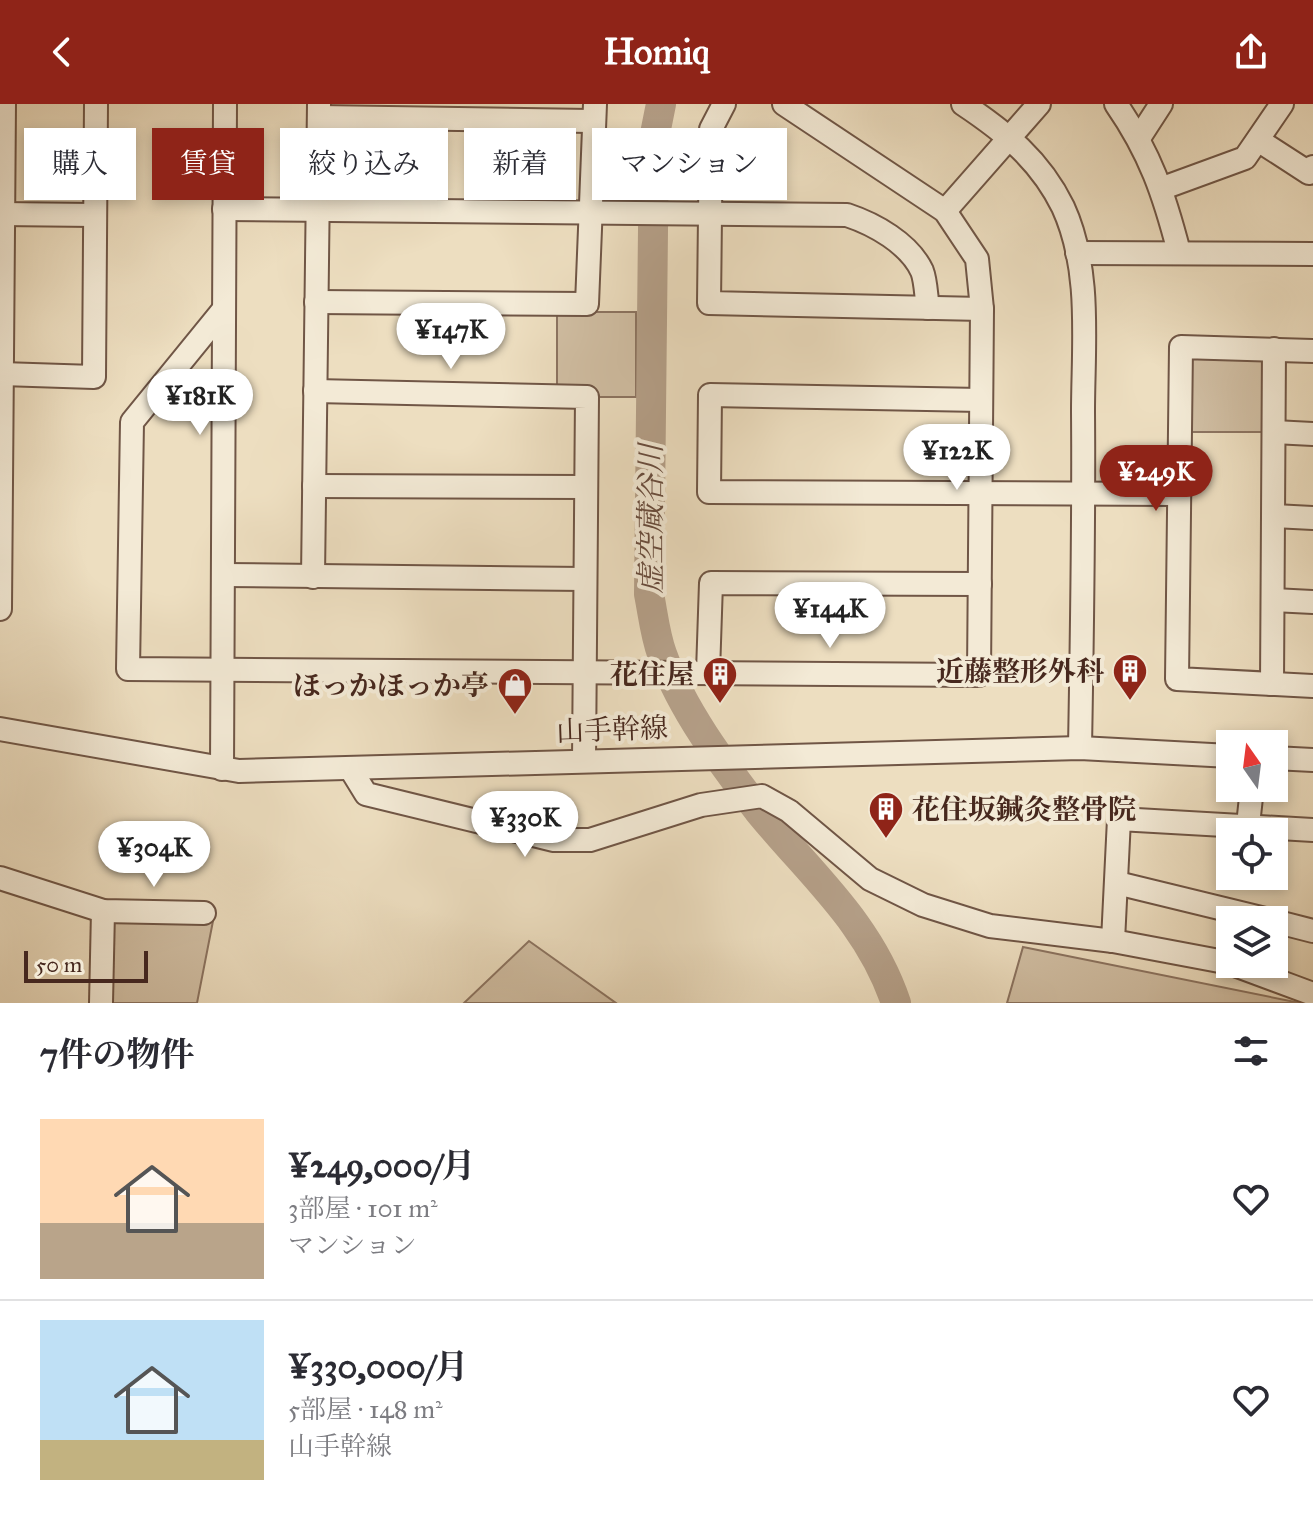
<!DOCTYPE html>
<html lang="ja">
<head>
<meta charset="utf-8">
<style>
  body { margin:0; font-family:"IM FELL Great Primer","Noto Serif JP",serif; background:#f7f7f7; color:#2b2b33; height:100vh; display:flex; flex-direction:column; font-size:30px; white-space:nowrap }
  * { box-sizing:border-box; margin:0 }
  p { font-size:26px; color:#7c7c81 }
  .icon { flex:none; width:44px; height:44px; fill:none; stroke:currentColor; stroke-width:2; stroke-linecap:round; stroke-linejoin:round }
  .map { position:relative; height:899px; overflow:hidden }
  .drawer { display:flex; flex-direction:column; background:#fff; flex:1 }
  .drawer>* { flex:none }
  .guide { position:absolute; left:24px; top:24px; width:800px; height:72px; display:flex; gap:16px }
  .needle { width:52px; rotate:346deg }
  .buttons { position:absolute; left:1216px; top:626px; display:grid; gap:16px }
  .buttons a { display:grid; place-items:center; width:72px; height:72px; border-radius:0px; background:#fff; box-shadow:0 4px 12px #0003; font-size:40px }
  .scale { position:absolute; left:24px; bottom:20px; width:124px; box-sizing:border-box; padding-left:8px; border:4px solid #47281e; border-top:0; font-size:22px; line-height:28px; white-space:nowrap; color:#47281e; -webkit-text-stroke:6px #f3ead6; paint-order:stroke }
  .price { position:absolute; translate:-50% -68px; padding:0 18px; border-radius:28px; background:#fff; color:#222; font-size:26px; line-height:52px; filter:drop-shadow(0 2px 4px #0008) }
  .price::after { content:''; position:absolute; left:50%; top:48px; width:24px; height:18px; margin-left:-12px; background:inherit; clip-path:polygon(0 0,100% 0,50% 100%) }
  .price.on { background:#8f2418; color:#fff }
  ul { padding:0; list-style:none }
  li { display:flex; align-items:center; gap:24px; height:200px; padding:0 40px }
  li+li { border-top:2px solid #e1e1e2 }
  li span { display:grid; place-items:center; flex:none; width:224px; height:160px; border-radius:0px; color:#555 }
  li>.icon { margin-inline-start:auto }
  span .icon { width:96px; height:96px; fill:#fffc; stroke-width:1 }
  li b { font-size:34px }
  h2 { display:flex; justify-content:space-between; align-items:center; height:96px; padding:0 40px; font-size:34px }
  .pill { padding:0 28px; border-radius:0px; background:#fff; box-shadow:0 4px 12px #0003; font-size:28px; line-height:72px }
  .pill.on { background:#8f2418; color:#fff }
  header { display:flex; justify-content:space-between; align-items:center; height:104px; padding:0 40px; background:#8f2418; color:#fff; font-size:36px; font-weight:700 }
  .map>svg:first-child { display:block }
  .green { fill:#d1bfa4; stroke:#8c7461; stroke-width:2 }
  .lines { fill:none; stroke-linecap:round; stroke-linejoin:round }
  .river { stroke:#b5a089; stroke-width:30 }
  .minor-casing { stroke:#705646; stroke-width:26 }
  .minor { stroke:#f3ead6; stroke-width:22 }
  .labels { text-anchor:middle; stroke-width:8; stroke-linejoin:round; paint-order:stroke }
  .poi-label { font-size:28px; font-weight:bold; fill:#47281e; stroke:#f3ead6; text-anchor:end }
  .street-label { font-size:28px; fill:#47281e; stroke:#f3ead6 }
  .water-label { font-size:30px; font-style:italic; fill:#684c3e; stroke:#f3ead6 }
</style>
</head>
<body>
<header><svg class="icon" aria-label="back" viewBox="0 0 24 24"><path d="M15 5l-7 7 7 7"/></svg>Homiq<svg class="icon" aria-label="share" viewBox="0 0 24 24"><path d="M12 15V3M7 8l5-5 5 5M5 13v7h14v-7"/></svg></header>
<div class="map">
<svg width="1313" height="899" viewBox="0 0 1313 899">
  <rect width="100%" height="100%" fill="#eddec0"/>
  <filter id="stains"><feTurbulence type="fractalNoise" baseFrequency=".0025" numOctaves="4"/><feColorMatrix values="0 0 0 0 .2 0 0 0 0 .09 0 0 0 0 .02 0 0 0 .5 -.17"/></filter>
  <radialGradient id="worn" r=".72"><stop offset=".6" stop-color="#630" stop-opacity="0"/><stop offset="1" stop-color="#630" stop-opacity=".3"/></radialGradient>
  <g class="green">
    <polygon points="557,208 636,208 636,293 597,293 596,286 557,286"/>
    <polygon points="1195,251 1262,251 1266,257 1265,328 1188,328 1188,257"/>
    <polygon points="210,814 213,817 197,899 107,899 107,817"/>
    <polygon points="529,837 616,899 464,899"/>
    <polygon points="1023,843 1300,899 1007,899"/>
  </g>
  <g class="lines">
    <path class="river" d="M661,0L654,35L649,490C653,510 655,531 662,550C682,606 722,659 758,706C810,770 869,818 896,899"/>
    <g class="minor-casing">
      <g id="minor">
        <polyline points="724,0 711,25 709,199 982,205"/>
        <path d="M963,0C1005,28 1040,56 1063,103C1092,166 1083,241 1083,308C1084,420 1082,532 1080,644"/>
        <path d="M1116,0C1150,49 1164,90 1179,148"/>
        <polyline points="319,13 591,17"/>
        <polyline points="1139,34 1161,0"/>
        <polyline points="1258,36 1309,69 1313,63"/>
        <polyline points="1163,84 1245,54 1282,0"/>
        <path d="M224,105L847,111C874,120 909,139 922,167C926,177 926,193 928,204"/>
        <polyline points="945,107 1039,0"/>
        <polyline points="0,110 95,111"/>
        <polyline points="1077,149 1313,150"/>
        <polyline points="316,198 587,200 595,0"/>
        <polyline points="224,205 132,318 128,565 979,571 982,205 977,155 945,107 784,0"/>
        <polyline points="1313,247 1181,243 1177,575 1313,582"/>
        <polyline points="2,270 94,273 96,0"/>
        <polyline points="315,287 587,293 584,657"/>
        <polyline points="981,296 710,291 709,388 1179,390"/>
        <polyline points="1274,328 1313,330"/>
        <polyline points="314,382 586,383"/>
        <polyline points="1274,412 1313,414"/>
        <polyline points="223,471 585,475"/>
        <polyline points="313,473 319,0"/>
        <polyline points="1273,496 1313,498"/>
        <polyline points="0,505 4,0"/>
        <polyline points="708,568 711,479 980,480"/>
        <polyline points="1272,580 1274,245"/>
        <polyline points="0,625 239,667 1080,644 1230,652"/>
        <polyline points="1274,654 1313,656"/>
        <polyline points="350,664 366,690 554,736 590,736 701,701 762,692 789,707 870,775 923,801 990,822 1113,837 1230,859"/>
        <polyline points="222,665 225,0"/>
        <polyline points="1248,721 1252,684"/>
        <polyline points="0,774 103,807 204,809"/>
        <polyline points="1117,779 1269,816"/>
        <polyline points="1274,817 1313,827"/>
        <polyline points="1113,837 1119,715 1313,726"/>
        <polyline points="1232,860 1313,890"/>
        <polyline points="101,899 103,807"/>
      </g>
    </g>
    <use href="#minor" class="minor"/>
  </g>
  <defs>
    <g id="building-pin" transform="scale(1.8)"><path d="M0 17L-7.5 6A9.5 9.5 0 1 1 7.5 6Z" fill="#8f2418" stroke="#f3ead6"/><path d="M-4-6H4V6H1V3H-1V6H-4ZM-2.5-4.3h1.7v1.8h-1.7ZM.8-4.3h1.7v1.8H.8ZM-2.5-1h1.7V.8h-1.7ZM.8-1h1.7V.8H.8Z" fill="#fff"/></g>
    <g id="shop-pin" transform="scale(1.8)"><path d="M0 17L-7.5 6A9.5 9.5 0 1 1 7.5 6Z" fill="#8f2418" stroke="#f3ead6"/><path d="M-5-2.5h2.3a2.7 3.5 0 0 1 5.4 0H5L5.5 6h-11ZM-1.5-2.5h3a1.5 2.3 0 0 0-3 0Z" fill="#fff"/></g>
  </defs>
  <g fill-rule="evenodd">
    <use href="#building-pin" x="1130" y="567"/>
    <use href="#building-pin" x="720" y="570"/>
    <use href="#shop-pin" x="515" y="581"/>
    <use href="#building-pin" x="886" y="705"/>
  </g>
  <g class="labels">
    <g class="poi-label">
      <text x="1104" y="577">近藤整形外科</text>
      <text x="694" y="580">花住屋</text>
      <text x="489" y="591">ほっかほっか亭</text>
      <text x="912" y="715" text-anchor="start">花住坂鍼灸整骨院</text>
    </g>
    <g class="street-label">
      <text transform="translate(612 625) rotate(-2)" y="10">山手幹線</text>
    </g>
    <g class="water-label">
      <text transform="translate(651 415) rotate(-90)" y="10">虚空蔵谷川</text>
    </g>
  </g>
  <rect width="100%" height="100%" filter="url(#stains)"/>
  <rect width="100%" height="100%" fill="url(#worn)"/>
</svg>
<div class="buttons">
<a><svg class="needle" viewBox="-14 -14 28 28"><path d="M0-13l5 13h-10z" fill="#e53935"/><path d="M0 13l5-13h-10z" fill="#7c7c81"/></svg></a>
<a><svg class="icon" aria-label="locate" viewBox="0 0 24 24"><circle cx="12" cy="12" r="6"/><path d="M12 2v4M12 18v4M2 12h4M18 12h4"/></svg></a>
<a><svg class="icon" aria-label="layers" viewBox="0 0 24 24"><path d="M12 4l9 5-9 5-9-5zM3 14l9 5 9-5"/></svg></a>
</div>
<div class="scale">50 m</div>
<b class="price" style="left:451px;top:267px">¥147K</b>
<b class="price" style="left:200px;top:333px">¥181K</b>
<b class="price" style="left:957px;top:388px">¥122K</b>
<b class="price on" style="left:1156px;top:409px">¥249K</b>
<b class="price" style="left:830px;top:546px">¥144K</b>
<b class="price" style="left:525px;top:755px">¥330K</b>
<b class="price" style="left:154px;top:785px">¥304K</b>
<div class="guide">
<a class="pill">購入</a>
<a class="pill on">賃貸</a>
<a class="pill">絞り込み</a>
<a class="pill">新着</a>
<a class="pill">マンション</a>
</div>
</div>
<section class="drawer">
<h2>7件の物件<svg class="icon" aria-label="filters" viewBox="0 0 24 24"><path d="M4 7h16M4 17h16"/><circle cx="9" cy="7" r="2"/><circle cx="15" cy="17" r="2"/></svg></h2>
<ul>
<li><span style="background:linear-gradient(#ffd9b3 65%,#b9a48a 0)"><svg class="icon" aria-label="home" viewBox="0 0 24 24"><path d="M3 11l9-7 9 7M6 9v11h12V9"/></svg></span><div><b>¥249,000/月</b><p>3部屋 · 101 m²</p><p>マンション</p></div><svg class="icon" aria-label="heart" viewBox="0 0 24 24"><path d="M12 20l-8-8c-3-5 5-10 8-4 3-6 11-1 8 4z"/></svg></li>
<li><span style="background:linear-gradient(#bfe0f5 75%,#c2b280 0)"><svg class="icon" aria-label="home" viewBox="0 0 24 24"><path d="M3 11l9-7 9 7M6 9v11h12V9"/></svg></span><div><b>¥330,000/月</b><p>5部屋 · 148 m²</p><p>山手幹線</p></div><svg class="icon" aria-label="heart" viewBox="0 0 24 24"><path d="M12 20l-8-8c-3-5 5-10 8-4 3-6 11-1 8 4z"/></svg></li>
</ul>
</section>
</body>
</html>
